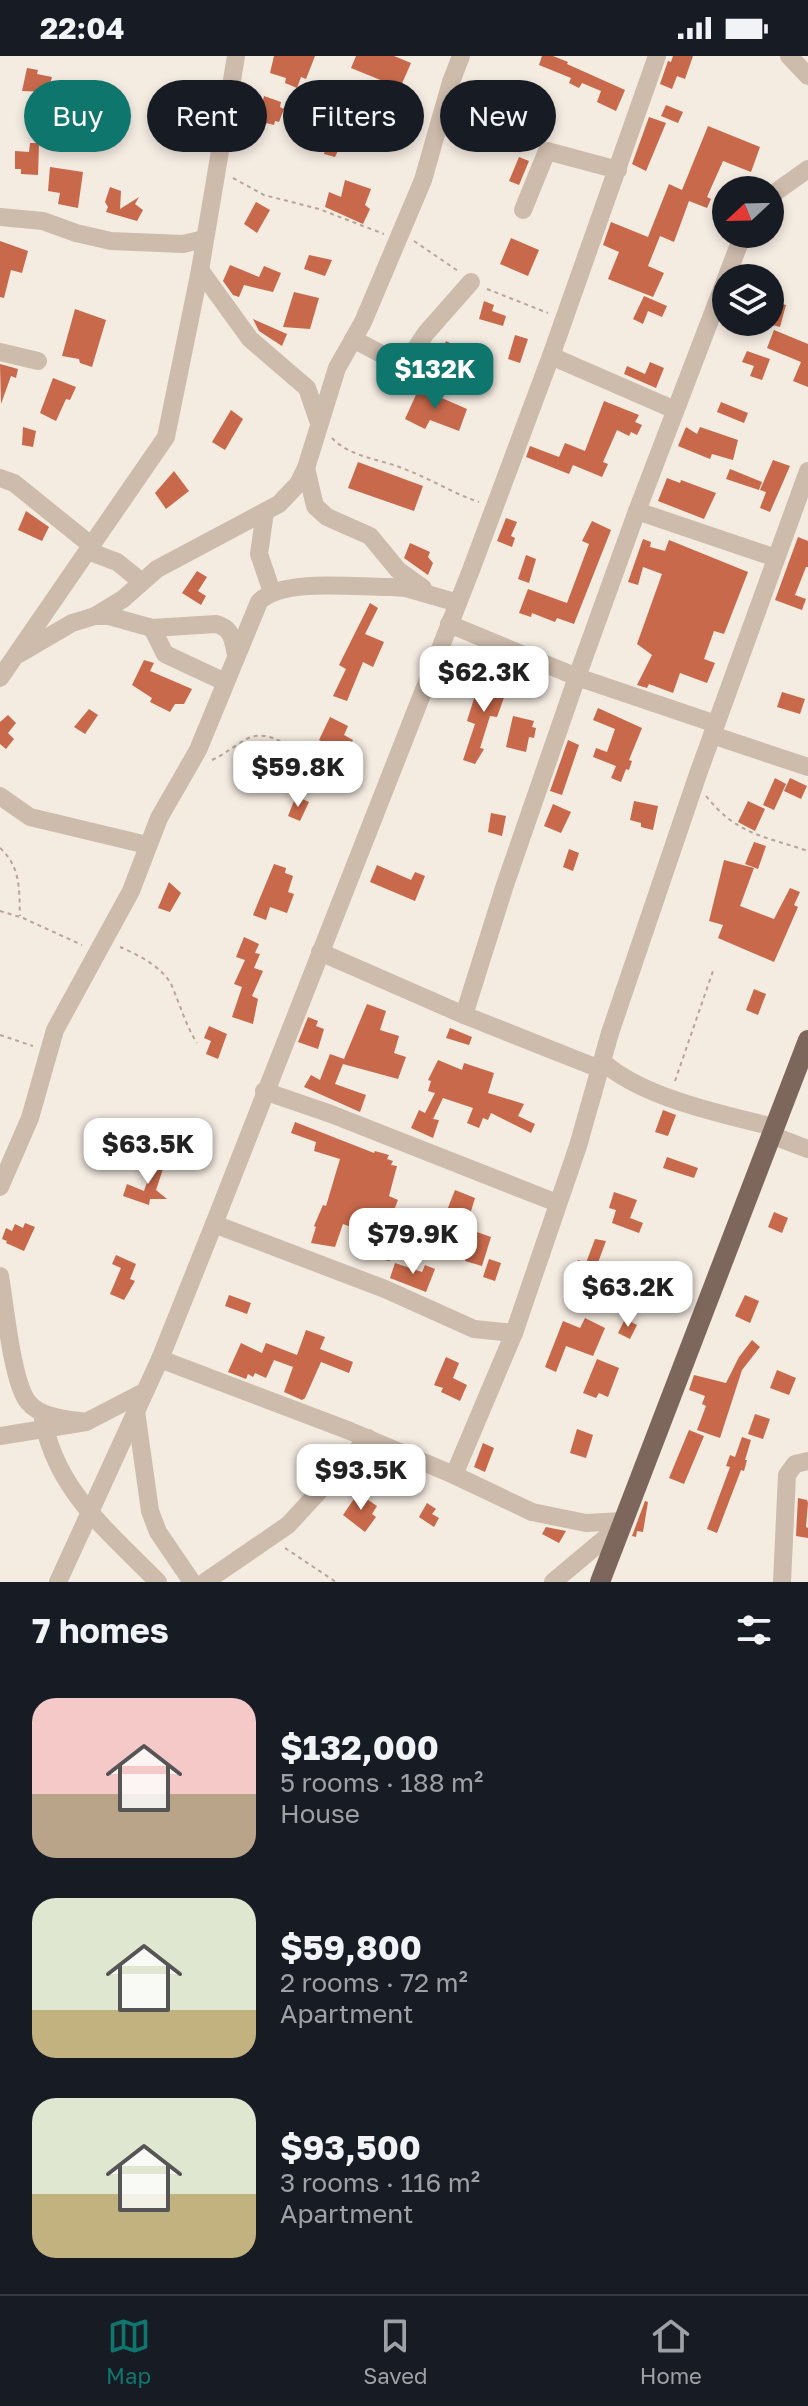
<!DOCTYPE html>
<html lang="en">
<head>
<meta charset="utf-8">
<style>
  body { margin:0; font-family:"Golos Text",sans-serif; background:#242831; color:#f1f3f6; height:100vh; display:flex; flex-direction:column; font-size:30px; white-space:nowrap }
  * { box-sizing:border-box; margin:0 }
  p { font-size:26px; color:#9ea1a6 }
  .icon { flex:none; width:44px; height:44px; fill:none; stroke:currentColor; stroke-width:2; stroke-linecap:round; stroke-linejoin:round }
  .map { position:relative; height:1526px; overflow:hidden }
  .side { display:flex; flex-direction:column; background:#171b24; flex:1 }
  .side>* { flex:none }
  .top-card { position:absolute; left:24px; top:24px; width:760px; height:72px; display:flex; gap:16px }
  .needle { width:52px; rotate:248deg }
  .fabs { position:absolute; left:712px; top:120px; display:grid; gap:16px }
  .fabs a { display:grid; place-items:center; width:72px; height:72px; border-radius:50%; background:#171b24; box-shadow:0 4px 12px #0003; font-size:40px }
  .price { position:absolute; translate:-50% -68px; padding:0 18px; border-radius:16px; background:#fff; color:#222; font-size:26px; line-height:52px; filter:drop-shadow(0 2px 4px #0008) }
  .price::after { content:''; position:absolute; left:50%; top:48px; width:24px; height:18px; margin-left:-12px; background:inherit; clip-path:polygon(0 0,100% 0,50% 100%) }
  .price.current { background:#0f766e; color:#fff }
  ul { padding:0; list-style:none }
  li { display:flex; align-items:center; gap:24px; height:200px; padding:0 32px }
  li span { display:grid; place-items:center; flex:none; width:224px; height:160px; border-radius:24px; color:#555 }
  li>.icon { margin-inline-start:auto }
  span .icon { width:96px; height:96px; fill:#fffc; stroke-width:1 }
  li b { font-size:34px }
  h2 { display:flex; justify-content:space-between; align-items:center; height:96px; padding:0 32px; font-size:34px }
  .tag { padding:0 28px; border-radius:36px; background:#171b24; box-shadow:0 4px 12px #0003; font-size:28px; line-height:72px }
  .tag.current { background:#0f766e; color:#fff }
  .status { display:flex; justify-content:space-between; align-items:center; height:56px; padding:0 40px; background:#171b24; direction:ltr }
  .status svg { height:22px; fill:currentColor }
  .tabs { display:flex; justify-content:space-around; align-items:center; height:112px; border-top:2px solid #363941; background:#171b24; font-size:22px; color:#9ea1a6 }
  .tabs a { display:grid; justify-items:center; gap:4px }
  .tabs .current { color:#0f766e }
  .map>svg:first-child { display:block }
  .building { fill:#c8694b }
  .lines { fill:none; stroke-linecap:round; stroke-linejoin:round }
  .path { stroke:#b9a596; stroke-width:2; stroke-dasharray:4 4; stroke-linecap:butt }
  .minor { stroke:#cdbbac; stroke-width:18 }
  .major { stroke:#7d675c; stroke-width:20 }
</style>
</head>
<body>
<div class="status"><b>22:04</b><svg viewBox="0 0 49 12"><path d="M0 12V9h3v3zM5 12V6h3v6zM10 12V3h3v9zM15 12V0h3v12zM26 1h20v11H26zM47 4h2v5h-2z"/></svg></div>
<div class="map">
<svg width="808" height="1526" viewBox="0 0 808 1526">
  <rect width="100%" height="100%" fill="#f4ebe1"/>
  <g class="building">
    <polygon points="274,0 315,0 306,23 301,21 297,32 285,27 286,22 270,17"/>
    <polygon points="356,0 394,0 411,7 400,32 351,12"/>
    <polygon points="542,0 553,0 568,6 567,8 625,34 616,55 597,46 601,35 582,27 579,32 569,27 571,22 539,9"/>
    <polygon points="673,0 693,0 685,23 677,20 672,33 660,28 668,5 671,6"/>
    <polygon points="27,12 38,14 37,18 52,21 48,36 22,35"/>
    <polygon points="74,25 95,31 89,51 67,48"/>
    <polygon points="489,26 515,36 514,39 524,43 516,63 521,65 516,77 471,58 477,41 483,44"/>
    <polygon points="175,36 191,36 190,49 200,53 195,80 170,76"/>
    <polygon points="264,40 281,46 280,51 284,53 279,66 275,65 274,69 258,65"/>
    <polygon points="666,49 683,56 678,67 661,60"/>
    <polygon points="649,61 666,67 646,115 632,108"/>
    <polygon points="332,63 346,67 345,73 348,74 335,101 324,98 328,83 325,82"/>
    <polygon points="708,70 760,91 751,116 723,105 707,141 711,143 707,152 689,145 674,186 660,180 648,210 664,217 653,241 608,223 619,196 603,189 611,166 648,181 669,128 682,134"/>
    <polygon points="30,87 39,87 38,119 21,118 21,113 15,113 15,95 29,96"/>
    <polygon points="519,101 529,105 519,129 509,125"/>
    <polygon points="50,111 83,116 78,152 58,148 60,137 48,135"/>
    <polygon points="345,124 371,133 365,149 370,153 363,168 325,151 329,136 341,141"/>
    <polygon points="110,131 121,135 120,153 139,141 135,148 143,154 137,165 106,156 108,151 105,146"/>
    <polygon points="256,146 270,154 257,177 244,168"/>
    <polygon points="511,182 539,194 528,220 500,208"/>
    <polygon points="0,185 28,195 22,217 11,214 4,242 0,241"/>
    <polygon points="309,199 332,204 325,220 304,213"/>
    <polygon points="230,209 259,221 264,210 281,217 273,236 244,229 239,241 233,239 223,225"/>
    <polygon points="294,236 319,242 310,273 283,271"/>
    <polygon points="644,240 667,250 662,261 648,255 643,268 633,263"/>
    <polygon points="484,245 494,249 492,255 506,260 503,270 479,263"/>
    <polygon points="775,246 786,249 780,271 769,268"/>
    <polygon points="75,253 106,264 92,311 80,307 79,303 62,300"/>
    <polygon points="253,263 287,278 282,290 259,275"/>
    <polygon points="774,274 808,288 808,331 793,325 801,306 767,292"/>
    <polygon points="515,279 528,283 520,307 508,303"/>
    <polygon points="446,285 456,290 448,309 438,305"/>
    <polygon points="747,295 770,303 762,324 750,320 754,310 742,306"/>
    <polygon points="650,306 664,312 656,332 624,318 627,310 645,318"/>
    <polygon points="0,308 18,313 16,322 11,320 1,348"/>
    <polygon points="53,322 76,331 70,344 66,343 56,365 40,357"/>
    <polygon points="419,332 467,353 459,375 430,364 425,373 405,363"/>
    <polygon points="604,345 639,359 635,366 642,369 637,379 631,376 629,380 617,374 603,406 608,408 602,421 573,409 569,418 526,401 530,390 559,401 565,387 585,395"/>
    <polygon points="721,346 748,357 744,367 717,356"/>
    <polygon points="231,354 243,363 225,394 212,386"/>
    <polygon points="23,371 36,375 33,391 22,389"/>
    <polygon points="686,371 697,378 700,371 738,384 733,404 712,398 710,403 678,390"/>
    <polygon points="773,404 790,410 770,456 760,452 766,436 760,434"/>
    <polygon points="358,406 423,430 414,455 348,432"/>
    <polygon points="730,413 762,426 759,434 726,423"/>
    <polygon points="174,415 189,435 166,453 155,437"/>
    <polygon points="667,422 680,427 681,424 716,437 704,463 658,445"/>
    <polygon points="26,455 49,471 42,485 18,474"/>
    <polygon points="506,462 517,466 511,480 515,482 512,491 497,485"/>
    <polygon points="592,465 611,474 574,568 557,562 555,566 532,557 531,561 519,557 528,533 567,547 589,488 582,485"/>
    <polygon points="798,481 808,485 808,511 806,511 795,539 806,543 802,554 775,544"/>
    <polygon points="643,483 651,486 650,491 665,495 669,484 748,516 724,578 714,575 704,603 715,607 707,627 680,617 673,637 649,628 647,632 637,629 652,599 637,588 662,518 643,511 638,529 628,526"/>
    <polygon points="410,487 430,496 428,501 433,507 428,519 404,502"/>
    <polygon points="526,499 536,503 529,527 518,523"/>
    <polygon points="197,515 207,521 198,535 206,540 201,549 182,537"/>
    <polygon points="370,547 378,552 365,578 384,586 373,611 363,606 347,645 333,640 346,613 339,609"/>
    <polygon points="144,604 154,607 150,615 192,633 184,648 175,648 170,656 150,646 152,642 132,629"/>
    <polygon points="497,620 510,625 497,661 490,660 480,692 484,693 475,708 463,704 475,668 467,665 480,623 494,628"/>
    <polygon points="782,636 805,643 800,658 777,651"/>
    <polygon points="598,652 642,672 629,704 632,705 629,714 626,713 621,726 611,722 616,710 593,701 596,692 607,696 615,673 593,664"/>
    <polygon points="89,653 98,659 85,678 74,671"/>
    <polygon points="8,659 16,667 8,677 14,683 6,693 0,688 0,666"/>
    <polygon points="513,660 534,665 532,671 536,672 534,682 529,681 526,696 506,691"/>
    <polygon points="330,661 348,670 344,679 353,684 346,697 319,684"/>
    <polygon points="568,684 579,689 562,739 550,735"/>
    <polygon points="775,722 786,728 774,754 763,749"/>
    <polygon points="790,722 807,730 801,743 784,735"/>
    <polygon points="296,740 309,746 300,765 288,760"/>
    <polygon points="634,745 658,750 653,774 641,771 641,767 630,764"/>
    <polygon points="748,745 765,753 755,775 738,766"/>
    <polygon points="553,748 571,756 561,777 544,770"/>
    <polygon points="491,757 506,760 502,780 488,776"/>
    <polygon points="754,786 766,790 758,813 745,808"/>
    <polygon points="569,793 579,797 573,815 563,811"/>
    <polygon points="724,804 754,812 740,850 774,863 790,832 800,836 794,849 798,851 774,906 718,882 723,869 709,865"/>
    <polygon points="274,808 286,812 285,817 293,820 288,836 294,838 287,857 270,851 266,864 253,859"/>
    <polygon points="377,809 411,824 415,816 425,820 415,845 370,826"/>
    <polygon points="169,826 181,837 170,856 158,852"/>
    <polygon points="244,881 259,888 255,897 260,898 254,912 263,915 252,940 258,943 253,968 232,961 242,931 234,928 245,904 236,901"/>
    <polygon points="754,933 766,938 758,959 746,954"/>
    <polygon points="367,948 386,955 380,974 399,980 394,997 406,1001 398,1023 343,1008 335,1028 366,1039 360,1056 304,1031 311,1019 320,1024 330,998 344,1003"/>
    <polygon points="308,961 318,965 316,970 324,973 318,993 298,986"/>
    <polygon points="209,970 227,978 218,1003 206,998 211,985 204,982"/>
    <polygon points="450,972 472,981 469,989 446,982"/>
    <polygon points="438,1004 462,1014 464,1007 494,1017 488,1037 524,1048 518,1060 535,1068 531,1077 491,1057 488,1064 483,1062 479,1072 467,1067 473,1052 443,1042 433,1063 439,1064 433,1082 411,1072 419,1054 425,1057 435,1037 428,1035 431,1025 428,1024"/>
    <polygon points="663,1054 676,1059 668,1080 655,1076"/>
    <polygon points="295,1066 374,1097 375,1095 389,1099 387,1103 393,1105 391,1109 397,1110 389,1140 398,1144 394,1154 407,1164 390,1205 372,1202 375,1189 372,1188 378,1172 358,1163 354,1172 343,1168 335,1191 311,1187 316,1171 314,1170 323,1149 326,1150 340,1103 314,1095 316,1086 291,1077"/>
    <polygon points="152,1068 165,1073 155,1097 131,1087 127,1098 114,1094 122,1071 148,1080"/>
    <polygon points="667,1101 698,1112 694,1122 663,1112"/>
    <polygon points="155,1103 165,1107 156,1134 167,1143 150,1143 149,1149 123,1140 127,1128 144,1135"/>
    <polygon points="455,1134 475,1142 465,1175 442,1167"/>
    <polygon points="614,1136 637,1144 630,1162 643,1167 639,1177 612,1167 616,1154 609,1152"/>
    <polygon points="774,1156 788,1162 782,1177 768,1171"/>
    <polygon points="25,1167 35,1171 24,1195 6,1187 7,1185 2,1183 6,1172 12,1175 15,1168 23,1172"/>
    <polygon points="474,1175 491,1181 482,1210 465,1205"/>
    <polygon points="595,1183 606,1185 596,1212 607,1217 596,1242 568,1231 578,1204 586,1207"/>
    <polygon points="116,1199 136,1208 130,1223 135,1225 124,1244 110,1238 121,1212 112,1208"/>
    <polygon points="489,1203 501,1207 495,1225 483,1221"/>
    <polygon points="395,1207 422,1216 425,1209 435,1213 426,1236 390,1222"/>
    <polygon points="229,1239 251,1247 247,1258 225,1250"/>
    <polygon points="745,1239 759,1245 750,1267 735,1260"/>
    <polygon points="585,1262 605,1272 593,1300 566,1290 556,1316 545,1311 563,1265 580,1272"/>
    <polygon points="625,1263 637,1269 630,1283 618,1277"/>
    <polygon points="306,1274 325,1281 320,1293 353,1306 349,1317 321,1306 305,1342 302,1344 284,1336 293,1311 274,1304 266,1322 255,1317 253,1321 248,1318 246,1323 228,1316 241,1287 262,1297 266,1287 297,1299"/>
    <polygon points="752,1284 760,1291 742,1314 720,1382 697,1374 706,1350 702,1348 705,1340 689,1334 694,1319 726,1327 739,1301"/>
    <polygon points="446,1301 459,1307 453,1322 467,1329 460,1345 441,1336 443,1332 434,1329"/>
    <polygon points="597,1303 619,1312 608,1341 599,1337 596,1342 583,1337"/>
    <polygon points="777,1314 796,1322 789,1339 770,1332"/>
    <polygon points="755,1358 770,1363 763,1383 748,1378"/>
    <polygon points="577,1373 593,1379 586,1402 570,1397"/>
    <polygon points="689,1374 704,1380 684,1428 669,1422"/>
    <polygon points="742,1381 751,1384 745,1404 747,1404 744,1415 741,1414 717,1477 707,1473 730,1411 726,1410 730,1399 735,1401"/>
    <polygon points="483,1387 494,1392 485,1416 474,1411"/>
    <polygon points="358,1437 377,1450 372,1458 376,1461 365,1476 343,1459"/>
    <polygon points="798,1442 807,1444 808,1447 806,1471 808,1472 808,1482 796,1480"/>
    <polygon points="645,1445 648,1446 643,1476 637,1475 636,1481 632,1480"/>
    <polygon points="427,1447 436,1453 432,1458 439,1462 434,1471 419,1461"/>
    <polygon points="546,1471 566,1475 559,1487 542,1478"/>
  </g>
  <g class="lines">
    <g class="path">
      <polyline points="233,122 264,139 319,153 384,178"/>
      <polyline points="414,185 458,215"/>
      <polyline points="487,233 548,257"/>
      <path d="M332,382C350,401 379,403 402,412C429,422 452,437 479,446"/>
      <path d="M212,704C223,699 230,693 240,687C264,669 286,688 305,703"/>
      <path d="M706,740C737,779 764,780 808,795"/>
      <path d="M0,792C21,811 19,833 20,860"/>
      <polyline points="0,855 23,862 82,889"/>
      <path d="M120,891C137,898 162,911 171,928C180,948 185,968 197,987"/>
      <polyline points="0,979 33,990"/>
      <polyline points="675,1025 713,915"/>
      <polyline points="285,1492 336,1526"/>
    </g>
    <g class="minor">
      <polyline points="789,0 808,20"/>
      <polyline points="770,140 808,113"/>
      <polyline points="523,154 547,95 618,114"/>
      <polyline points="0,161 43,165 76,177 111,185 183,188 204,183"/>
      <polyline points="200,214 250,283 307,332 319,367"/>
      <polyline points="353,283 436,327"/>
      <polyline points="0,296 38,305"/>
      <polyline points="551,300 675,354"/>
      <polyline points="404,310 426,277 471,226"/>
      <polyline points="306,412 315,450 327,461 370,480 398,514 423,532"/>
      <polyline points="0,422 14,427 92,490"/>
      <polyline points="637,455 776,502"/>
      <polyline points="265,456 259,498 272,536"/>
      <polyline points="88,495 117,506 142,526"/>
      <polyline points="95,560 123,543 157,513 279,448 298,428 306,412 337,312 363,266 423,124 451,26 461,0"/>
      <polyline points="449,568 577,621 716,668"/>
      <polyline points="152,572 165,598 225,626"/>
      <path d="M19,598L72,567L95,560H109L152,572L216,568C232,572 233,584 236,599"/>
      <polyline points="0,622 166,381 200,214 236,0"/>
      <polyline points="712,679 808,711"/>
      <polyline points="0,740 30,761 147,789"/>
      <polyline points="320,896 464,959 600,1013"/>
      <polyline points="464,959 505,829 577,621 637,455 743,178"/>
      <path d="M602,1005C640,1041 724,1059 774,1071"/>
      <polyline points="264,1035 331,1058 557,1147"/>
      <polyline points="771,1079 808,1093"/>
      <path d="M0,1131L30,1062L55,974L131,835L159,762L198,694L259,546C282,521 359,532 392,531L406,532L458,547"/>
      <polyline points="214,1168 385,1233 474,1273 514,1277"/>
      <path d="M0,1220C5,1248 12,1326 28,1346C41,1362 67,1363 86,1366"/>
      <polyline points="160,1303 350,1375 454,1419 532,1456 586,1467 623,1465"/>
      <polyline points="136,1355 150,1455 158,1476 192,1526"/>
      <path d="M42,1357C53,1432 107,1474 158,1526"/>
      <polyline points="0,1380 86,1366 144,1336"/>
      <polyline points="454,1419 514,1277 578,1090 610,977 698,718 808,415"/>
      <polyline points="58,1526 160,1303 214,1168 471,514 551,300 657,0"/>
      <polyline points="205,1526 288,1469 368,1382"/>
      <polyline points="553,1526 621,1469"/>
      <polyline points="782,1526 787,1419 795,1408 808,1405"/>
    </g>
    <polyline class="major" points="600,1526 808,984"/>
  </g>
</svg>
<div class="fabs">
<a><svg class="needle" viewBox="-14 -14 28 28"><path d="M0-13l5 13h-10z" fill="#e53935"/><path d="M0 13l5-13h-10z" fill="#9ea1a6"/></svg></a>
<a><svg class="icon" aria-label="layers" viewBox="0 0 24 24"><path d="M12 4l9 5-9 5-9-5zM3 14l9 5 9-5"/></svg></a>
</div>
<b class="price current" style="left:435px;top:355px">$132K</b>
<b class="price" style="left:484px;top:658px">$62.3K</b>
<b class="price" style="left:298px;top:753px">$59.8K</b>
<b class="price" style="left:148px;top:1130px">$63.5K</b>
<b class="price" style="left:413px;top:1220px">$79.9K</b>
<b class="price" style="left:628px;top:1273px">$63.2K</b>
<b class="price" style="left:361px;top:1456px">$93.5K</b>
<div class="top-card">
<a class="tag current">Buy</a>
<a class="tag">Rent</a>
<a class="tag">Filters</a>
<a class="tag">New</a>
</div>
</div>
<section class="side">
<h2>7 homes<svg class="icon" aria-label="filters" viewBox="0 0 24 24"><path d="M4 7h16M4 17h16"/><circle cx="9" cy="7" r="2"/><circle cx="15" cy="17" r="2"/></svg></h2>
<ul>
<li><span style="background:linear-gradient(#f6c9c9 60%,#b9a48a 0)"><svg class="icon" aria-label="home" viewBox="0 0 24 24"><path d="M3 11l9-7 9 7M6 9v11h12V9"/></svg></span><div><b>$132,000</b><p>5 rooms · 188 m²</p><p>House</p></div></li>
<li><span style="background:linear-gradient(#dfe7d0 70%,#c2b280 0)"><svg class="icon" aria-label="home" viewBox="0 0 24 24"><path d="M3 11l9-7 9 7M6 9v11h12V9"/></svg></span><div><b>$59,800</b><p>2 rooms · 72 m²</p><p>Apartment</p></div></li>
<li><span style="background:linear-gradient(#dfe7d0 60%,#c2b280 0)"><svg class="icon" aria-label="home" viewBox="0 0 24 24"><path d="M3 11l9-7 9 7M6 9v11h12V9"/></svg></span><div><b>$93,500</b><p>3 rooms · 116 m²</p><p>Apartment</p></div></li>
</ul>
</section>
<nav class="tabs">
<a class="current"><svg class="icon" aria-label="map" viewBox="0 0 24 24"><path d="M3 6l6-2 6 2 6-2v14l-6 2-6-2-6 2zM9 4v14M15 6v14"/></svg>Map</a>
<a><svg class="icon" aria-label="saved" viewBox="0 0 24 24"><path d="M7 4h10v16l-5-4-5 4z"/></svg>Saved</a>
<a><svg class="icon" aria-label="home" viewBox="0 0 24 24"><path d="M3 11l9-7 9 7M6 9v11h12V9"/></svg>Home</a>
</nav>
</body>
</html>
